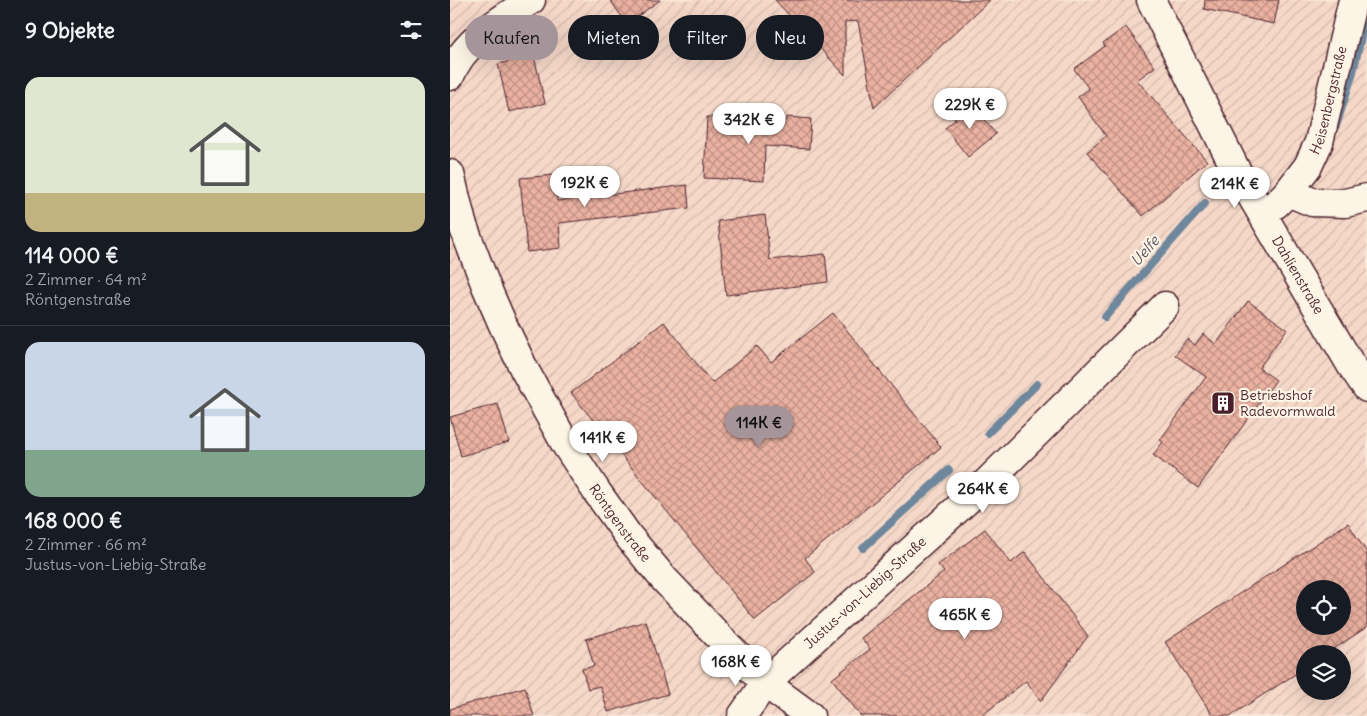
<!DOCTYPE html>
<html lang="de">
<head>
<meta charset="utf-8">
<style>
  body { margin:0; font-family:Delius,sans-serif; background:#242831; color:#f1f3f6; height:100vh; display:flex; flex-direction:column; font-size:19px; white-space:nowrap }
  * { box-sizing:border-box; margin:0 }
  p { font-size:16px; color:#9ea1a6 }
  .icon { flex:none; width:28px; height:28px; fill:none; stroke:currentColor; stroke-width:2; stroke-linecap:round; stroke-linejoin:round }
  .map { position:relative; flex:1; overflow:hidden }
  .side { display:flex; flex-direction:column; background:#171b24; width:450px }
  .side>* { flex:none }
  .guide { position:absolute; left:15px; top:15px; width:475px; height:45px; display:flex; gap:10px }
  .fabs { position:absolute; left:846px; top:580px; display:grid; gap:10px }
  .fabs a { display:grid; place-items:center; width:55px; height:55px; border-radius:50%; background:#171b24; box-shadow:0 5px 20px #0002; font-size:25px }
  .price { position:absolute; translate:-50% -42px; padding:0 11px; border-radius:18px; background:#fff; color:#222; font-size:16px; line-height:32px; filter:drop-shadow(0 1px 2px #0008) }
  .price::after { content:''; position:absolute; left:50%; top:30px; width:15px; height:11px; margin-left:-8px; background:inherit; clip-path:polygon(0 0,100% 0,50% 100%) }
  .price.current { background:#a6949b; color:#111 }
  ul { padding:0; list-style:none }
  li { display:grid; align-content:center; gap:10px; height:265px; padding:0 25px }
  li+li { border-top:1px solid #363941 }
  li span { display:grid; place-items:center; height:155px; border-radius:15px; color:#555 }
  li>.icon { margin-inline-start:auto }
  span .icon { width:90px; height:90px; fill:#fffc; stroke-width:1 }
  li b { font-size:21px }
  h2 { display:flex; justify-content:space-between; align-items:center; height:60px; padding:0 25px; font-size:21px }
  .pill { padding:0 18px; border-radius:22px; background:#171b24; box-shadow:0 5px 20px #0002; font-size:18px; line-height:45px }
  .pill.current { background:#a6949b; color:#111 }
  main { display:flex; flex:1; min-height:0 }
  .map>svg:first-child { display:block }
  .industrial { fill:url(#industrial-furrows); fill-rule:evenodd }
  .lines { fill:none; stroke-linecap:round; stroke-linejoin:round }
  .stream { stroke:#6e879c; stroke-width:8 }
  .building { fill:url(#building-cross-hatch); stroke:#4a1f2b; fill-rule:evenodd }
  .minor-casing { stroke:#4a1f2b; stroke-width:31 }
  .minor { stroke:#fcf5e5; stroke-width:28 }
  .labels { text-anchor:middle; stroke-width:4.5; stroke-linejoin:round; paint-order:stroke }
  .street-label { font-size:14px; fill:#4a1f2b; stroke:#fcf5e5 }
  .poi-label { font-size:14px; fill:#4a1f2b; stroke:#fcf5e5; text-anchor:start }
  .water-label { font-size:15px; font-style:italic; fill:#5c5363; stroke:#fcf5e5 }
</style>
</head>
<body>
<main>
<section class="side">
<h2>9 Objekte<svg class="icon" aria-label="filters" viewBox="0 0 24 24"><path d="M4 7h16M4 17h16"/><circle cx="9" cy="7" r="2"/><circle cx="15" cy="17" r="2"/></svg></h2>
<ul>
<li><span style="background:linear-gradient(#dfe7d0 75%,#c2b280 0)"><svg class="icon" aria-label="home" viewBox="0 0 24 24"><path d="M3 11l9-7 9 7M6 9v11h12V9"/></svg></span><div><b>114 000 €</b><p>2 Zimmer · 64 m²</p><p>Röntgenstraße</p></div></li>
<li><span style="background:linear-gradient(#c9d6e8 70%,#7fa58c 0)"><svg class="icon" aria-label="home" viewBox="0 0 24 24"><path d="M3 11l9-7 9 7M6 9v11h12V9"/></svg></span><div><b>168 000 €</b><p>2 Zimmer · 66 m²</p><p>Justus-von-Liebig-Straße</p></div></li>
</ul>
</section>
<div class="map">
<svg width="917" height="716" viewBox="0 0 917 716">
  <defs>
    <pattern id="industrial-furrows" width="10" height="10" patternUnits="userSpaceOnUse" patternTransform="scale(1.25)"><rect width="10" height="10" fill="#f5d8c8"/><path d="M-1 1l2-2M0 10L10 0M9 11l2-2" fill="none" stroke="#d4b9ac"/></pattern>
    <pattern id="building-cross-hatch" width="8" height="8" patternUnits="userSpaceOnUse" patternTransform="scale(1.25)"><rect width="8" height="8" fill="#ebb2a2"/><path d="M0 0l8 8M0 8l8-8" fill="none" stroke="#c09084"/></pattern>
  </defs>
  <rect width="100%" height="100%" fill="#f9e8d8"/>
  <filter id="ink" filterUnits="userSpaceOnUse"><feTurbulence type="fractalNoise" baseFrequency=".02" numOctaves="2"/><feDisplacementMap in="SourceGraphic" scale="10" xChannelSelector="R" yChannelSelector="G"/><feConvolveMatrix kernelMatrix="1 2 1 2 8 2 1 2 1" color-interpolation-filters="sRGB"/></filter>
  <g filter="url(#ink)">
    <path class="industrial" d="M0,0H917V716H0ZM855,589H892V626H855ZM855,654H892V691H855Z"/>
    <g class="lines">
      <g class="stream">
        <polyline points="886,126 903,72 917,10"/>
        <polyline points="655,317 755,203"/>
        <polyline points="538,433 587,384"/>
        <polyline points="413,548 499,470"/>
      </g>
    </g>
    <g class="building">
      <polygon points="160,0 210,0 177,24"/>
      <polygon points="325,0 540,0 424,108 408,21 395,22 395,75"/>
      <polygon points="755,0 829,0 824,24 754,9"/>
      <polygon points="676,27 705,67 687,80 757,161 693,216 637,152 656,136 628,97 639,89 624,69 655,46 653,43"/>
      <polygon points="84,56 95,103 59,112 48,64"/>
      <polygon points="519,102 546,134 518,157 495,128 506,119 503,116"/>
      <polygon points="257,117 336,121 337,117 361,119 359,149 315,146 314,181 254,178"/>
      <polygon points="105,175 107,201 237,185 239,208 109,223 111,248 77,252 70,178"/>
      <polygon points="315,215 320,260 375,254 378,282 276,295 268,221"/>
      <polygon points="798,301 837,329 809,368 826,380 748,488 703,455 713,442 710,440 756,377 725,355 737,339 745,345 753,334 766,344"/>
      <polygon points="383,313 491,447 355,558 365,572 305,620 121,393 214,322 262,383 307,346 321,362"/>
      <polygon points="48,404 59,442 11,456 0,417"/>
      <path d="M898,523L917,553V627L876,654H855V668L780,716H763L715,642ZM855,589H892V626H855Z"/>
      <polygon points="535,529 561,563 575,552 638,636 591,701 576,681 531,716 411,716 382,679 420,649 411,638 494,572 488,565"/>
      <polygon points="196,621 218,694 158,712 150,686 138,689 132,669 144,666 136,639"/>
      <polygon points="75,687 84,716 0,716 0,709"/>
    </g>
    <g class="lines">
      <g class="minor-casing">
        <g id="minor">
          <path id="s1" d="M701,0L785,168L901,365L917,388"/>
          <path d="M0,76C14,40 51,20 81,0"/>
          <path id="s2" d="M0,174L12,223L36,286L53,325L74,369L116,445L147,492L179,537L214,579L278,646L315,683L360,716"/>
          <path id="s3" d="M838,192L858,166L869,142L903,0"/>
          <polyline points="826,204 838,192 862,202 895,203 917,198"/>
          <path id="s4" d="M292,716L315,683L535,484L715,306"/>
        </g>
      </g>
      <use href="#minor" class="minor"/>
    </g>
  </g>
  <defs>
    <g id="building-square" transform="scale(1.25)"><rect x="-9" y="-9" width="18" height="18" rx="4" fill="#4a1f2b" stroke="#fcf5e5"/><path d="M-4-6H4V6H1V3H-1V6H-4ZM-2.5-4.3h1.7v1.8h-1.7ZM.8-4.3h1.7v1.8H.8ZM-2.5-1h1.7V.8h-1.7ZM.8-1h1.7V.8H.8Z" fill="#fff"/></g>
  </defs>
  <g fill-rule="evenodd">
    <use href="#building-square" x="773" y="403"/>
  </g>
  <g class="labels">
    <g class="street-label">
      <text dy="5" stroke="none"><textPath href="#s3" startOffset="102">Heisenbergstraße</textPath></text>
      <text dy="5" stroke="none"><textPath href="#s1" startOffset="312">Dahlienstraße</textPath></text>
      <text dy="5" stroke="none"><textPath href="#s2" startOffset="391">Röntgenstraße</textPath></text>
      <text dy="5" stroke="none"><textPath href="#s4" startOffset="175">Justus-von-Liebig-Straße</textPath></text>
    </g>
    <g class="poi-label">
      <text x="790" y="400">Betriebshof<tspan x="790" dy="16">Radevormwald</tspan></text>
    </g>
    <g class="water-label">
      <text transform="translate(695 251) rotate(-49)" y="5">Uelfe</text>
    </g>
  </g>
</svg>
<div class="fabs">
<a><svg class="icon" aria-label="locate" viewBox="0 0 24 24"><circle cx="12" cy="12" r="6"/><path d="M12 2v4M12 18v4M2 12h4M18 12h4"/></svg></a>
<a><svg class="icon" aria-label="layers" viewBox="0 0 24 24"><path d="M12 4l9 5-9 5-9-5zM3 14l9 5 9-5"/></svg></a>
</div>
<b class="price" style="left:520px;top:130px">229K €</b>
<b class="price" style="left:299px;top:145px">342K €</b>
<b class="price" style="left:135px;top:208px">192K €</b>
<b class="price" style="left:785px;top:209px">214K €</b>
<b class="price current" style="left:309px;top:448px">114K €</b>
<b class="price" style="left:153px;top:463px">141K €</b>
<b class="price" style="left:533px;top:514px">264K €</b>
<b class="price" style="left:515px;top:640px">465K €</b>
<b class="price" style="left:286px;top:687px">168K €</b>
<div class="guide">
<a class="pill current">Kaufen</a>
<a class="pill">Mieten</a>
<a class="pill">Filter</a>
<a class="pill">Neu</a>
</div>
</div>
</main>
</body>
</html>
